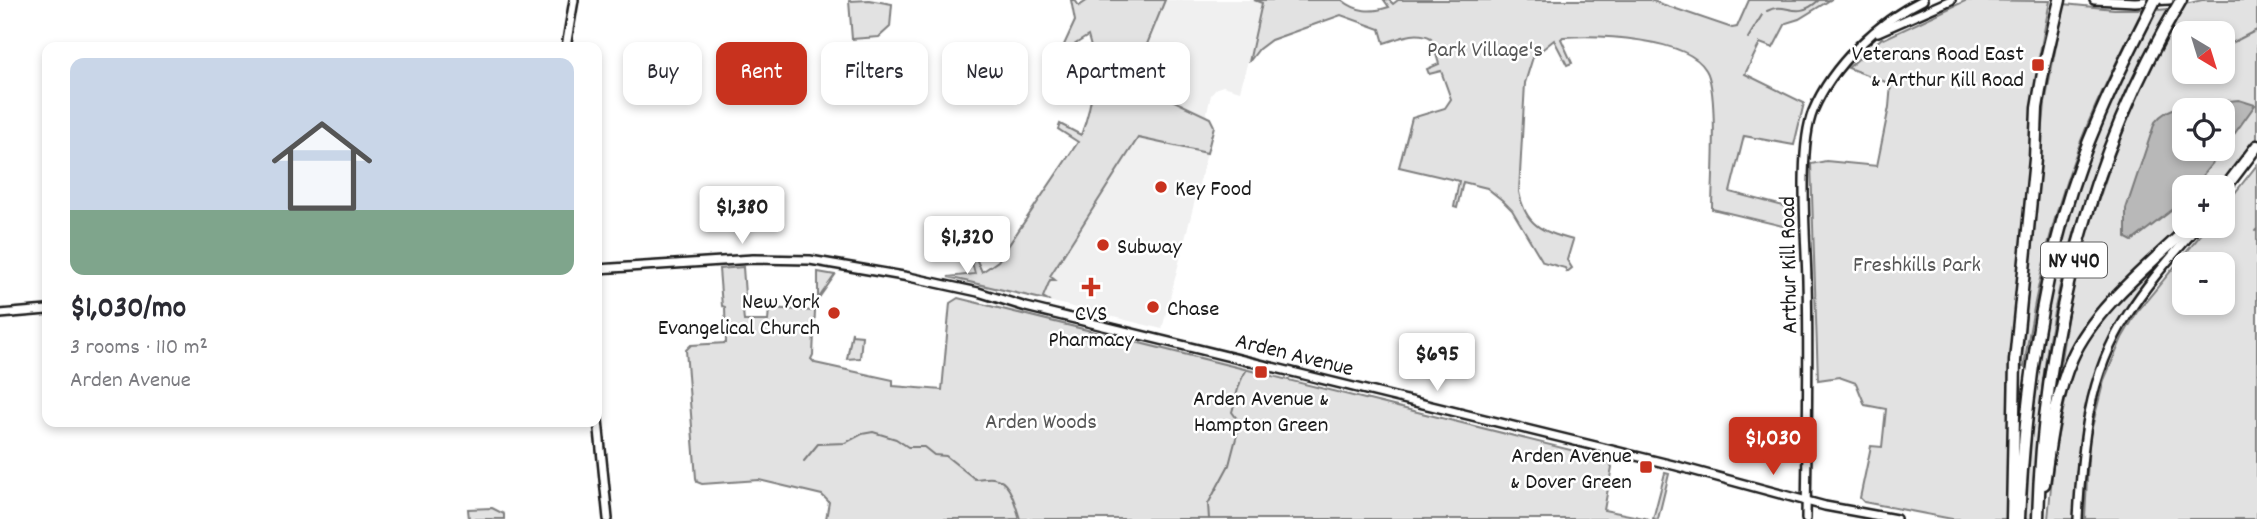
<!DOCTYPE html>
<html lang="en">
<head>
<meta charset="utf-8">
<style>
  body { margin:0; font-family:Dekko,sans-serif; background:#f2f2f3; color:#2b2b33; height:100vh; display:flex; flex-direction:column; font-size:26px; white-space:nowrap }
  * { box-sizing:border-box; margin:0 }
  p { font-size:23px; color:#7c7c81 }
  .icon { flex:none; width:38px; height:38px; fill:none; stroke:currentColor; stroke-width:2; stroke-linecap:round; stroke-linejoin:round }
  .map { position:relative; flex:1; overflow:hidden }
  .details { position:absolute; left:42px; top:42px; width:560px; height:385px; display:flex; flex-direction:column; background:#fff; border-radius:14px; box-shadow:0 4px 10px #0003 }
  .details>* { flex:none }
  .top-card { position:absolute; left:623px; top:42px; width:665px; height:63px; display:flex; gap:14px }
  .needle { width:46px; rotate:142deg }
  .buttons { position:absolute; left:2172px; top:21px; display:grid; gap:14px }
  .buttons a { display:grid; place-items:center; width:63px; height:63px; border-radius:14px; background:#fff; box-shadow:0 4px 10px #0003; font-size:35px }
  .price { position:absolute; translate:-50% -60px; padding:0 16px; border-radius:7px; background:#fff; color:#222; font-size:23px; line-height:46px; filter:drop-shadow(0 2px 4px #0008) }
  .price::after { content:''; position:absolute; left:50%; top:42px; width:21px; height:16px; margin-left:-10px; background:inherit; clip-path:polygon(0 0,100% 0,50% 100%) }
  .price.current { background:#c8321e; color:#fff }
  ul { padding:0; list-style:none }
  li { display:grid; align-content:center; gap:14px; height:371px; padding:0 28px }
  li+li { border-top:2px solid #e1e1e2 }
  li span { display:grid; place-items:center; height:217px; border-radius:14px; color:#555 }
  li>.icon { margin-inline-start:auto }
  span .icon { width:126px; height:126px; fill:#fffc; stroke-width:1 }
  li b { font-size:30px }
  .pill { padding:0 24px; border-radius:14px; background:#fff; box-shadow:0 4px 10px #0003; font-size:24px; line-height:63px }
  .pill.current { background:#c8321e; color:#fff }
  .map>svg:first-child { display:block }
  .built { fill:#f0f0f0 }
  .green { fill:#e2e2e2; stroke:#7f7f7f; stroke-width:2; fill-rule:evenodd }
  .water { fill:#b8b8b8; stroke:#7a7a7a; stroke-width:2; fill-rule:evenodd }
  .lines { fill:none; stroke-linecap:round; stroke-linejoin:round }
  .stream { stroke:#7a7a7a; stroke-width:2 }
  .secondary-casing { stroke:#1c1c1c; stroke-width:12 }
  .highway-casing { stroke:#1c1c1c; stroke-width:15 }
  .secondary { stroke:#fff; stroke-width:7 }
  .highway { stroke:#fff; stroke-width:10 }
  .highway-bridge-casing { stroke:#1c1c1c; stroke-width:15; stroke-linecap:butt }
  .highway-bridge { stroke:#fff; stroke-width:10 }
  .poi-dot { fill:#c8321e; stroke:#fff; stroke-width:2.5 }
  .labels { text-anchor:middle; stroke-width:5; stroke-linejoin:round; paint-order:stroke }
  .shield { fill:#fff; stroke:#606060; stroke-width:2 }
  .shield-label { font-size:21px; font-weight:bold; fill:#1c1c1c }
  .park-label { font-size:23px; fill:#575757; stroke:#fff }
  .poi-label { font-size:23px; fill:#1c1c1c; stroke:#fff; text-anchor:end }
  .street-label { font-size:23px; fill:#1c1c1c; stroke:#fff }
</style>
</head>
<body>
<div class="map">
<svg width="2257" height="519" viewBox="0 0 2257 519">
  <rect width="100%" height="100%" fill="#fff"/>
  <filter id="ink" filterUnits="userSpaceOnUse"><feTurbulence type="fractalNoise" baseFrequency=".0143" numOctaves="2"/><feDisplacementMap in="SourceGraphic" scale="14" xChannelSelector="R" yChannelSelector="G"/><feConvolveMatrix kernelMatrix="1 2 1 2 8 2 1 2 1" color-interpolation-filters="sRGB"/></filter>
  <g filter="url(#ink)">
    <g class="built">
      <polygon points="1165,0 1254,0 1263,2 1240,91 1223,86 1217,88 1211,95 1206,116 1132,81"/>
      <polygon points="1138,138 1207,153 1162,329 1036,298"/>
    </g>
    <g class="green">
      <polygon points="869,0 892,4 890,27 879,37 852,39 849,1"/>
      <path d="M1071,0H1075L1079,6L1088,0H1165L1132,81L1210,118L1214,126L1207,153L1138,138L1050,276L1055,280H1050L1043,297L1050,301L948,277L975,274L969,251L975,256L982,272L998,261L1078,142L1058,129L1060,124L1081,135C1093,104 1098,67 1088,36L1066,50L1063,47L1075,21Z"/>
      <path d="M1254,0H1342C1357,12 1371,13 1389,7L1384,0H1389L1393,4L1398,0H1650L1732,28L1737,27L1749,0H1830L1799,19L1786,23L1773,48L1760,43L1745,74L1804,103L1794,145L1744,136L1730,192L1795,209V229L1712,209C1712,180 1719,91 1706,70C1687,37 1597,35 1563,37L1561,39L1572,63L1567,65L1554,40L1533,57L1525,83L1519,192C1525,225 1542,232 1573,240L1567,260L1572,268L1567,272L1565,268L1543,262L1512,210L1502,200L1487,188L1463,182L1457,208L1454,207L1459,181L1399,167L1412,118L1445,108L1451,99L1441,71L1429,74L1427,69L1439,64L1431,38C1416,30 1400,38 1384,43L1380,29L1341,15L1271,40L1259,49L1249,62L1262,3Z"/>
      <path d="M1967,0L2050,1L2037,68L2039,69C2030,180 2016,290 2009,401C2007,440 2008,480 2008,519H1952L1864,502L1860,498L1871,446L1882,447L1886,409L1865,405L1856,383L1839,377L1818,380L1811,164L1826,161L1877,166L1889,107L1891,84L1848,68L1882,38L1884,39Z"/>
      <path d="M2202,0H2257V139L2221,187H2184V226L2094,319L2059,384H2057L2070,301L2086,237L2113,158L2137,96L2185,4ZM2184,33H2222V72H2184ZM2184,110H2222V149H2184Z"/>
      <path d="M2064,4L2114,9H2143C2127,41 2111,72 2096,105C2059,187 2037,277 2024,367H2021L2045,103Z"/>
      <path d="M2170,9C2108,124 2058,249 2043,380C2038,426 2037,473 2034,519H2023C2034,336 2062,170 2157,10Z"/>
      <polygon points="739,63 742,91 730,92 728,64"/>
      <polygon points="1163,77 1179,83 1175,94 1159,87"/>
      <path d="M2257,165V519H2085L2089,439L2104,380L2122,338L2137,312L2208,226H2222L2223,208ZM2184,264H2222V303H2184Z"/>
      <path d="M2171,250L2173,252C2159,268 2144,284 2132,302C2083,374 2078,436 2074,519H2048L2054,454L2070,377L2080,349L2102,317Z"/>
      <polygon points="743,267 746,309 743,310 744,321 768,321 769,308 815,311 813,355 811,359 815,363 893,380 893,386 942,390 950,303 958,298 1607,459 1612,467 1604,510 1649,519 826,519 829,502 822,495 759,480 702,484 697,482 696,478 686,350 691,345 726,343 725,307 722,306 719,269"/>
      <polygon points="818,272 835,275 818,299"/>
      <polygon points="852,332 852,335 862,336 860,358 847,359"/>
      <polygon points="1665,473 1669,474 1658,519 1653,519"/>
      <polygon points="492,508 504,514 504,519 469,519 468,509"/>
    </g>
    <path class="water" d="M2239,100L2255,105L2220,154L2193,187H2184V198L2176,207L2132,241L2126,238V209L2155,122C2173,99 2212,103 2239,100ZM2184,110H2222V149H2184Z"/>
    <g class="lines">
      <g class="stream">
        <path d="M1767,11C1787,0 1795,22 1819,0"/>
        <polyline points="1748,38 1762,15"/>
        <polyline points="2222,48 2257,30"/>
        <polyline points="2181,73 2184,71"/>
        <polyline points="2203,175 2209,180"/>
        <polyline points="2255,231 2257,229"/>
        <path d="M804,461L818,444L845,443L862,434L873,432L896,439L908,447H924L934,455L946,456L975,479C981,479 987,477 993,478C1011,480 1015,505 1020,519"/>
        <path d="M1209,519L1208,504L1229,465L1240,423L1232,412C1236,399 1238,381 1246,371"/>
      </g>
      <g class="secondary-casing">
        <g id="secondary">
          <polyline points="2094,0 2135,2 2169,0"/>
          <polyline points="1878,32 1951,0"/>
          <polyline points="566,47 574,0"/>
          <polyline points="597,269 753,259 810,260 909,277 978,292 1026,307 1677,466 1825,506 1896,519"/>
          <polyline points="0,314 47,310"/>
          <polyline points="597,410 608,519"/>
          <path d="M1806,519C1807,439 1809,360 1807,280C1806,238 1798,147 1813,111C1832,65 1879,21 1923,0"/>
          <path d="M2078,519C2082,446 2087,377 2128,314C2148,282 2174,254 2198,226"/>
        </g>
      </g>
      <g class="highway-casing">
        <g id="highway">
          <polyline points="2222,192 2257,146"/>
          <path d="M2044,484C2050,442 2055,396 2072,358C2095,307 2151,264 2190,226"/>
          <polyline points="2012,519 2015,361 2035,159 2037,108 2044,67 2060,0"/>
          <path d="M2019,519C2024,415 2036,314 2064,214C2083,147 2113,83 2144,22"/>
          <path d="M2038,519C2043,337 2088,157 2181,0"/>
        </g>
      </g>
      <use href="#secondary" class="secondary"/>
      <use href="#highway" class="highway"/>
      <g class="highway-bridge-casing">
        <polyline id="highway-bridge" points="2144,22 2155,0"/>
      </g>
      <use href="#highway-bridge" class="highway-bridge"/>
    </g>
  </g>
  <g class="poi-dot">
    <rect x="2031" y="58" width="14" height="14" rx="3.5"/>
    <circle cx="1161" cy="187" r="7"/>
    <circle cx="1103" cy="245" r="7"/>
    <path d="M1087.5 276.5h7v7h7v7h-7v7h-7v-7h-7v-7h7z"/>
    <circle cx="1153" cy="307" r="7"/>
    <circle cx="834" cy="313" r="7"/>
    <rect x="1254" y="365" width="14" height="14" rx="3.5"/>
    <rect x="1639" y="460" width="14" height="14" rx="3.5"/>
  </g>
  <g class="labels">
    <rect class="shield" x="2041" y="242.5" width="66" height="35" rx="5"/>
    <g class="shield-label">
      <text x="2074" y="267">NY 440</text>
    </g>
    <g class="park-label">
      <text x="1485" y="56">Park Village's</text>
      <text x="1917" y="271">Freshkills Park</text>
      <text x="1041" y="428">Arden Woods</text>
    </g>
    <g class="poi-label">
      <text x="2024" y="60">Veterans Road East<tspan x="2024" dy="26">&amp; Arthur Kill Road</tspan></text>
      <text x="1175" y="195" text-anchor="start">Key Food</text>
      <text x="1117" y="253" text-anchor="start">Subway</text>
      <text x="820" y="308">New York<tspan x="820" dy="26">Evangelical Church</tspan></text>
      <text x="1167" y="315" text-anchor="start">Chase</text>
      <text x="1091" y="320" text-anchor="middle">CVS<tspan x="1091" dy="26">Pharmacy</tspan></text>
      <text x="1261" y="405" text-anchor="middle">Arden Avenue &amp;<tspan x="1261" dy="26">Hampton Green</tspan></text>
      <text x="1632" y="462">Arden Avenue<tspan x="1632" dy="26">&amp; Dover Green</tspan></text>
    </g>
    <g class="street-label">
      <text transform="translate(1787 265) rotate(-91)" y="8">Arthur Kill Road</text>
      <text transform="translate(1295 353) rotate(14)" y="8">Arden Avenue</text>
    </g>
  </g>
</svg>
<div class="buttons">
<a><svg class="needle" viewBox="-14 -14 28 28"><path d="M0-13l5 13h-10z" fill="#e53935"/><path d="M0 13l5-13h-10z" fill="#7c7c81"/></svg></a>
<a><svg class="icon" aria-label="locate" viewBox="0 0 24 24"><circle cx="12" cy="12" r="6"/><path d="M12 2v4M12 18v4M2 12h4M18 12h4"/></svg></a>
<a>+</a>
<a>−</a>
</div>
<b class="price" style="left:742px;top:246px">$1,380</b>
<b class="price" style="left:967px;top:276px">$1,320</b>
<b class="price" style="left:1437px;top:393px">$695</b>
<b class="price current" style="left:1773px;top:477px">$1,030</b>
<div class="top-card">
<a class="pill">Buy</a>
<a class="pill current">Rent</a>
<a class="pill">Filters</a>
<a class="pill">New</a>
<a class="pill">Apartment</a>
</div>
<section class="details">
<ul>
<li><span style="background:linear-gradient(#c9d6e8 70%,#7fa58c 0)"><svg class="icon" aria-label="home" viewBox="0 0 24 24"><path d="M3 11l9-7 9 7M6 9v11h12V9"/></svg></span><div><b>$1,030/mo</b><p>3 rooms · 110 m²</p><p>Arden Avenue</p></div></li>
</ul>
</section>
</div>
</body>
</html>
